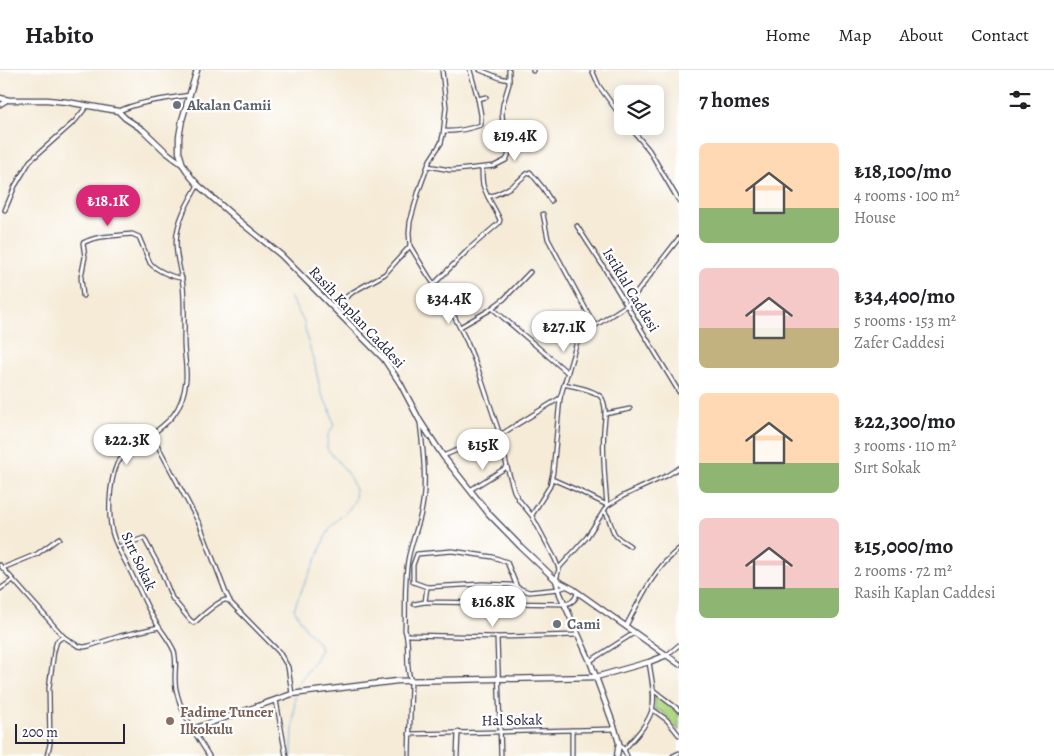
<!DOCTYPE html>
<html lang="en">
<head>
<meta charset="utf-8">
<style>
  body { margin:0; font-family:Alegreya,serif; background:#f6f6f6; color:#202124; height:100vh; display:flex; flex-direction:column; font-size:19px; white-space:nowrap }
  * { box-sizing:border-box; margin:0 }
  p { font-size:16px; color:#757577 }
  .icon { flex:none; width:28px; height:28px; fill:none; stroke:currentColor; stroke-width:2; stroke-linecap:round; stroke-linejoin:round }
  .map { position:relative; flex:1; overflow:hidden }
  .panel { display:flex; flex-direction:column; background:#fff; width:375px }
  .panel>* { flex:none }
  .tools { position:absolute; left:614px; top:15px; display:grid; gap:10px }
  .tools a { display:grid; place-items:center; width:50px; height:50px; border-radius:8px; background:#fff; box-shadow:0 2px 12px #0003; font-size:25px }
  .scale { position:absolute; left:15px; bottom:12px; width:110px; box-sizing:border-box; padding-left:5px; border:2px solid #22223b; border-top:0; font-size:14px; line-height:18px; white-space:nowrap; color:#22223b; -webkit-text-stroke:4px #fff; paint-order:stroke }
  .price { position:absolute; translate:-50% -42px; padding:0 11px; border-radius:18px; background:#fff; color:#222; font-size:16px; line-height:32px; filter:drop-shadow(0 1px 2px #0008) }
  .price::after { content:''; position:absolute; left:50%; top:30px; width:15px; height:11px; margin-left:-8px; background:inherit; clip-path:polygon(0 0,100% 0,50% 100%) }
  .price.on { background:#db2777; color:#fff }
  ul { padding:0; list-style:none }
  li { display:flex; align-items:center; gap:15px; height:125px; padding:0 20px }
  li span { display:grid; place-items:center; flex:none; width:140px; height:100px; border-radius:8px; color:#555 }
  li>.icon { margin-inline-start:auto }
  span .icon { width:60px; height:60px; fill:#fffc; stroke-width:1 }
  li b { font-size:21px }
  h2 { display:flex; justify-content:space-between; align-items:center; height:60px; padding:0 20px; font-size:21px }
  header { display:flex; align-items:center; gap:30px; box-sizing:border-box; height:70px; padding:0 25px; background:#fff; border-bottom:1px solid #e0e0e0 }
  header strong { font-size:24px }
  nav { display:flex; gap:28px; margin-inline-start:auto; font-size:18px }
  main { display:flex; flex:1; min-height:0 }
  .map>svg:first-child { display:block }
  .park { fill:url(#park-tufts); stroke:#687d60 }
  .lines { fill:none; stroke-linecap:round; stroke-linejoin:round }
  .stream { stroke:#65a5d8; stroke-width:1 }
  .minor-casing { stroke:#424052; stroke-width:5.5 }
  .tertiary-casing { stroke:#424052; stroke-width:7 }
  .minor { stroke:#fff; stroke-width:3 }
  .tertiary { stroke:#fff; stroke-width:4.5 }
  .worship-dot { fill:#6b7280; stroke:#fff; stroke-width:2 }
  .education-dot { fill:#8d6e63; stroke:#fff; stroke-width:2 }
  .labels { text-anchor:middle; stroke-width:4.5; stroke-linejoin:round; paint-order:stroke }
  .worship-label { font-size:15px; font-weight:bold; fill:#5b616d; stroke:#fff; text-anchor:start }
  .street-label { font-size:15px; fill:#22223b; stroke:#fff }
  .education-label { font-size:15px; font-weight:bold; fill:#785e54; stroke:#fff; text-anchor:start }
</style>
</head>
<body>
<header>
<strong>Habito</strong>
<nav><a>Home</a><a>Map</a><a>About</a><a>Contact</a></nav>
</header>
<main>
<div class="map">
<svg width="679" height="686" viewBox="0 0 679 686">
  <defs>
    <pattern id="park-tufts" width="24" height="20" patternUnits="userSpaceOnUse" patternTransform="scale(1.25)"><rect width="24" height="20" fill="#aed884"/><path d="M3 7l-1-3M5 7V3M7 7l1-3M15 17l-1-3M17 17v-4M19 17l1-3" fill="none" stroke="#95b973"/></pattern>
  </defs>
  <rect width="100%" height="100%" fill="#fff"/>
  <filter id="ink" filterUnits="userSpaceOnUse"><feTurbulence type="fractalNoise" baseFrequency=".02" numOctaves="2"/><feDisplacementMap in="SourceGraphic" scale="10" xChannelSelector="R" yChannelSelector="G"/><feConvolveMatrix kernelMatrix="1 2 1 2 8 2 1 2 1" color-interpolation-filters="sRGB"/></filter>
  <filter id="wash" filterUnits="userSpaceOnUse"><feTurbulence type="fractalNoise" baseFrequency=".0096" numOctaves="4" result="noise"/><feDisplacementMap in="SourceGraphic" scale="20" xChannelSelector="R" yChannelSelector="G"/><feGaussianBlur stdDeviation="1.12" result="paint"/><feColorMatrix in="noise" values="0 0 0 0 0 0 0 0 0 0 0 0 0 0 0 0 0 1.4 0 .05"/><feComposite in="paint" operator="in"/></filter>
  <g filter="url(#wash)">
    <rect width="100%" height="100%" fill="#f5ebd7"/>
    <polygon class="park" points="655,623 679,642 679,661 663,642 655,640"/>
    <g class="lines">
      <g class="stream">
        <path d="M290,227L304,252L307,269L315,295L321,323L330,340L334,355L328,365L327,379C337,390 359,413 355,428C352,441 337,448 330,458C324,467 321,480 316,490C308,507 300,522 294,539L306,559L316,570L321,579L315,590L296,617L295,622"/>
        <polyline points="292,686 292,678 295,626"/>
      </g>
    </g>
  </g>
  <g filter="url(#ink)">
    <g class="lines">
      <g class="minor-casing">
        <g id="minor">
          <polyline points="442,0 446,37 443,65 441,73 430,90 419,120 410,152 409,163 410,176 429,207 448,234 467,272 479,302 500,365 507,397 514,421 519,430 532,446 555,489 559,499 556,510"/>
          <polyline points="470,0 478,29 486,27"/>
          <polyline points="480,0 500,8 509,10"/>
          <polyline points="592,0 599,16 622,48"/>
          <polyline points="533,1 533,0"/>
          <polyline points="0,35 8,30"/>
          <path d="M119,41C141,31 166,29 190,25"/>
          <polyline points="629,56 649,80 679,131"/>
          <path d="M444,61C457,62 469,59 481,55V45L478,29"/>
          <polyline points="428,96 450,100 457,100 494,96 506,90 508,86 510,76 503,58 502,42 503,34 509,14 509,0"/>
          <path d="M198,115C189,131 180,145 177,163C174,181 180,198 183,215C185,235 184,253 184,272C184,284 187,297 186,310C182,349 161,357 133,378C128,383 121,387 117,394C109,413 107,449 114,468C119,482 128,495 134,509C141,522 146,536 154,549C160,560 169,569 174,581C178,593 173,606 176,619C181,644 196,664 209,686"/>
          <path d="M488,127C498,124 509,119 517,112C522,109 524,105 530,102L543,118L551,131"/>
          <polyline points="5,140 15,116 30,91 75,51 87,36"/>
          <polyline points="543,144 548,169 595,256"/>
          <polyline points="577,156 603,196 679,322"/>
          <path d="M434,214L470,178L499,153L500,150C495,138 487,128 483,115C482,110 482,104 482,98"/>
          <path d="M83,226L81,207L85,187L83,173C97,165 117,166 132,164L139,167L150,193C156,200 173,208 182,208"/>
          <polyline points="333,237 353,222 385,204 410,176"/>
          <polyline points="492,238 568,303"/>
          <polyline points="460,257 488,241 504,229 530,202"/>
          <path d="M564,314C575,317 593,319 601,327C607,335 605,349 604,358C602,384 605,410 607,436"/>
          <polyline points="605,344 630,339"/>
          <polyline points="152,365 200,455 226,523 230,531"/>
          <polyline points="443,386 472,374 500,365 560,328"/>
          <polyline points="552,409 577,420 607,435"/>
          <polyline points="470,420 507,397"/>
          <path d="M604,441C610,447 610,455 614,463C617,469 625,472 630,476"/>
          <polyline points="532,445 550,416 553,402 560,328 576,275 579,268 584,263 627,235 679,168"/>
          <path d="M118,477L144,468L160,498L172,528L190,550L194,553C200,548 218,530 226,530C228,530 229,531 230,532L279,582L288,597L292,624"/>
          <polyline points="0,495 64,567 78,576 84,577 89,576 120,566 159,557"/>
          <polyline points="3,498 37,484 59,468"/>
          <polyline points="559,498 587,467 607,436 623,426 666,406 679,398"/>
          <path d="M568,516L559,519L529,522L511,515L482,514L427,517L425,532L565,534C572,533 576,530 577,523"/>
          <polyline points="427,517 413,512 413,495 417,484 452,481 493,487 507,492 517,517"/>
          <polyline points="0,519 13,510"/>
          <polyline points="414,534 425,532"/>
          <path d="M626,556C641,528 653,500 679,479"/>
          <polyline points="407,565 497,567 578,565"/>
          <polyline points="497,567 501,686"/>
          <polyline points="667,585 679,575"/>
          <polyline points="590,591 634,563"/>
          <polyline points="653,620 679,640"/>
          <polyline points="276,630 286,686"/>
          <polyline points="652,639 667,650 679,665"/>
          <polyline points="572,660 572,686"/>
          <polyline points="409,664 615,659"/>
          <polyline points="619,674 624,680 627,686"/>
          <path d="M624,680C634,668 647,656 652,640C656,627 651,606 649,592"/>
          <polyline points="47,686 50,674 49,618 54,581 57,571 61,568 64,567"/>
          <path d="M409,686L411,611C404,594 411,577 405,560C406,537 404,513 408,490C411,472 419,456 422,438C427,411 423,379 420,353"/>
          <polyline points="457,686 458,662"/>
          <polyline points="673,686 679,683"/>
        </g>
      </g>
      <g class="tertiary-casing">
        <g id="tertiary">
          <polyline points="197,0 182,50 179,67 179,82 183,95 191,107 198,115 238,150 281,185 384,289 400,313 420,351 443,386 489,444 521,477 556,510 573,519 679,594"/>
          <polyline points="0,28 9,30 47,30 67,32 118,41 125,48 143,60 166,82 182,94"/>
          <polyline points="556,510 560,524 590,591 615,659 619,673 617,686"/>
          <polyline points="193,659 292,624 397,611 596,607 649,592 667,585"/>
        </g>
      </g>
      <use href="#minor" class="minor"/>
      <use href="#tertiary" class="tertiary"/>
    </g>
  </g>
  <g class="worship-dot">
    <circle cx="177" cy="35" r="5"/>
    <circle cx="557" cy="554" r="5"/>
  </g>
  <circle class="education-dot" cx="170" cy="651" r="5"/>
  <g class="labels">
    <g class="worship-label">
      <text x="187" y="40">Akalan Camii</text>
      <text x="567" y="559">Cami</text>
    </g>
    <g class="street-label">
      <text transform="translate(631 220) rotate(59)" y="5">Istiklal Caddesi</text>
      <text transform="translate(357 247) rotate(47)" y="5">Rasih Kaplan Caddesi</text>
      <text transform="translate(139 491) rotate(65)" y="5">Sırt Sokak</text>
      <text transform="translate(512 650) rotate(-1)" y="5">Hal Sokak</text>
    </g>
    <g class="education-label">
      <text x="180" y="647">Fadime Tuncer<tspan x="180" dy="17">Ilkokulu</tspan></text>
    </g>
  </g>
</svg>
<div class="tools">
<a><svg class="icon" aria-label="layers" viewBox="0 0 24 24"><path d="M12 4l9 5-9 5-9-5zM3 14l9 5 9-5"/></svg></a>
</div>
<div class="scale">200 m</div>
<b class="price" style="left:515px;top:92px">₺19.4K</b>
<b class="price on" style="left:108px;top:157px">₺18.1K</b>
<b class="price" style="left:449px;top:255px">₺34.4K</b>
<b class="price" style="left:564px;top:283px">₺27.1K</b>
<b class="price" style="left:127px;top:396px">₺22.3K</b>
<b class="price" style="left:483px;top:401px">₺15K</b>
<b class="price" style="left:493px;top:558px">₺16.8K</b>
</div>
<section class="panel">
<h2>7 homes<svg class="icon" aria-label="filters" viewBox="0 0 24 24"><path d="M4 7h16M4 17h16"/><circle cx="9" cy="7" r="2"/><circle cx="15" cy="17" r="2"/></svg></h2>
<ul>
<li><span style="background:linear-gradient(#ffd9b3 65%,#8fb573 0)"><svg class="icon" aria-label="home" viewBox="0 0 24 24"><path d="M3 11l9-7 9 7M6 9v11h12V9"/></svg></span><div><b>₺18,100/mo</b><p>4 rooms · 100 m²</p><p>House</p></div></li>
<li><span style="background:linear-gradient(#f6c9c9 60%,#c2b280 0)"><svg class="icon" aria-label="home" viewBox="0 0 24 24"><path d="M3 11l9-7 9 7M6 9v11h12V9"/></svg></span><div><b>₺34,400/mo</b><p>5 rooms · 153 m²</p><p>Zafer Caddesi</p></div></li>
<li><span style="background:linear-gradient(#ffd9b3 70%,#8fb573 0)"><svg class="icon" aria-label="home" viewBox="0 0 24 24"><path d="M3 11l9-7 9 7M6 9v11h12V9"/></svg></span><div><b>₺22,300/mo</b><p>3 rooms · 110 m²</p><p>Sırt Sokak</p></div></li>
<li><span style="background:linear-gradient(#f6c9c9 70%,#8fb573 0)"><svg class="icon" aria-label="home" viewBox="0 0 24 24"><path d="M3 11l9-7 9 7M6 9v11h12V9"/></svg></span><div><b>₺15,000/mo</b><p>2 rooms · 72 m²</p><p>Rasih Kaplan Caddesi</p></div></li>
</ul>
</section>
</main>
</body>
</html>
